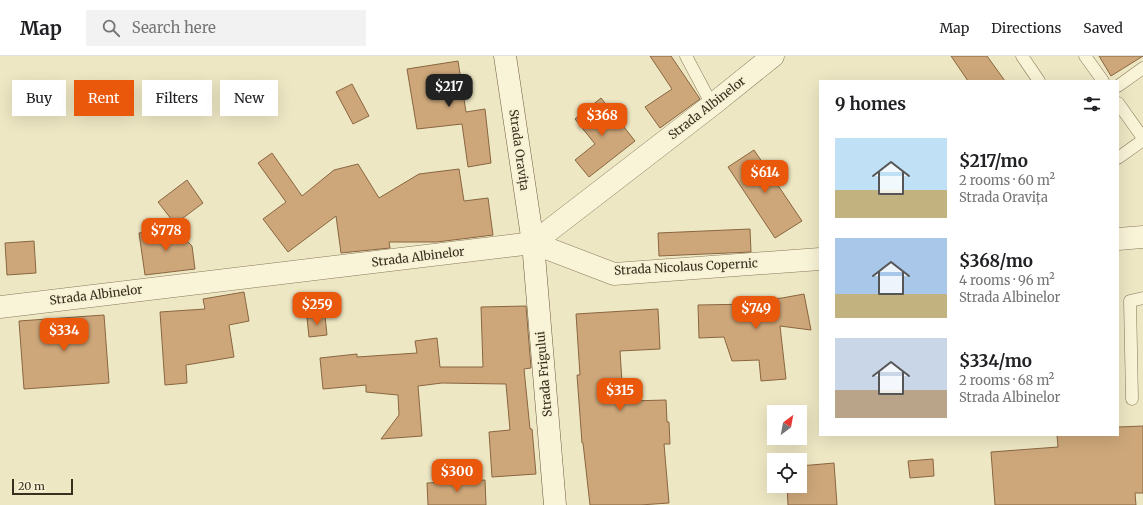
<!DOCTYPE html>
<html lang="en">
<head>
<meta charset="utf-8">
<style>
  body { margin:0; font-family:Merriweather,serif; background:#f2f2f2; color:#202124; height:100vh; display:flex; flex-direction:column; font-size:15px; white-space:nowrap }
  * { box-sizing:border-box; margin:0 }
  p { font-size:13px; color:#757577 }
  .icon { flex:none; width:22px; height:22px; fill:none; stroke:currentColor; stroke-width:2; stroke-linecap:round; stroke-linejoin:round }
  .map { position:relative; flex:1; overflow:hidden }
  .sheet { position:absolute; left:819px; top:24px; width:300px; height:356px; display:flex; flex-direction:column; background:#fff; border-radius:0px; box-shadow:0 4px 16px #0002 }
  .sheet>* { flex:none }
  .banner { position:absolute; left:12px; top:24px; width:380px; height:36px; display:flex; gap:8px }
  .needle { width:26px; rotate:32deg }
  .tools { position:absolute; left:767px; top:349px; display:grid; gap:8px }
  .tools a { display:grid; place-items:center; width:40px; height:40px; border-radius:0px; background:#fff; box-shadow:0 4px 16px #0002; font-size:20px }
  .scale { position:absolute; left:12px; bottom:10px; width:61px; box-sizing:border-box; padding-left:4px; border:2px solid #392f1e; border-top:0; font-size:11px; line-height:14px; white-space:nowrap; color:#392f1e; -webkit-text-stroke:3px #f6f0d4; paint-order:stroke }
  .price { position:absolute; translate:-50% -34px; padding:0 9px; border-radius:8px; background:#ea580c; color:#fff; font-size:13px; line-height:26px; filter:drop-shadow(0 1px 2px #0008) }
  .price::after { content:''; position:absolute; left:50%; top:24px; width:12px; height:9px; margin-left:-6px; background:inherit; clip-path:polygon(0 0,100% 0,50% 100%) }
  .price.current { background:#222; color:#fff }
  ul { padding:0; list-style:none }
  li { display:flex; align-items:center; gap:12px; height:100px; padding:0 16px }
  li span { display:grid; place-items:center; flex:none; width:112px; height:80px; border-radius:0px; color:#555 }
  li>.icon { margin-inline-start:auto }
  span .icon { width:48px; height:48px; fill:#fffc; stroke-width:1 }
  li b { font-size:17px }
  h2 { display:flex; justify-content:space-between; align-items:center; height:48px; padding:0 16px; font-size:17px }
  .pill { padding:0 14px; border-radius:0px; background:#fff; box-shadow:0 4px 16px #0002; font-size:14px; line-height:36px }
  .pill.current { background:#ea580c; color:#fff }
  header { display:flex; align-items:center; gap:24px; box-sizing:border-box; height:56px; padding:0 20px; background:#fff; border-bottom:1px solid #e0e0e0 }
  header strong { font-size:19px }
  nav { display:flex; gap:22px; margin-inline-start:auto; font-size:14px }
  .search { width:280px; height:36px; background:#f2f2f2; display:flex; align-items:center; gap:10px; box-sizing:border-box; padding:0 14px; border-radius:0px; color:#757577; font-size:15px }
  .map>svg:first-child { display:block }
  .building { fill:#cda77a; stroke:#896640 }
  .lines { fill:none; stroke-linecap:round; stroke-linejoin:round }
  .service-casing { stroke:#89795a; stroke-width:13 }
  .minor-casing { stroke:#89795a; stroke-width:23 }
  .secondary-casing { stroke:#6b5a3d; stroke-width:23 }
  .service { stroke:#f9f3d8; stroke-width:12 }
  .minor { stroke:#f9f3d8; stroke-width:22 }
  .secondary { stroke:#f9f3d8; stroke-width:22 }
  .labels { text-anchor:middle; stroke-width:3.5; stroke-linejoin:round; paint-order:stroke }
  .street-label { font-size:12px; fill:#392f1e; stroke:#f6f0d4 }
</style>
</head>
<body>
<header>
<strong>Map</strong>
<div class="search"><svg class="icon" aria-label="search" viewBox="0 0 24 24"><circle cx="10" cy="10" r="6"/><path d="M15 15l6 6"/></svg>Search here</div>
<nav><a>Map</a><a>Directions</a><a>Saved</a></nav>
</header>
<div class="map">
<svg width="1143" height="449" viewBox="0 0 1143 449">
  <rect width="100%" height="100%" fill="#eee7c4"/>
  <g class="building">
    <polygon points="650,0 671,0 700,43 660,72 645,51 672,33"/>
    <polygon points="951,0 987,0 1005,25 968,25"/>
    <polygon points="1099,0 1143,0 1111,20"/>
    <polygon points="458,5 466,56 485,53 491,107 468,111 462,68 417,73 407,13"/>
    <polygon points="352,28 369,60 353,68 336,36"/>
    <polygon points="601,42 635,85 589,121 575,104 595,88 575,63"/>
    <polygon points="754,94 802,165 775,182 728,111"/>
    <polygon points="272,97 302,140 334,114 358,108 379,142 419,118 459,113 464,145 488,142 493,179 437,186 389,186 390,192 341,197 336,160 288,196 263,163 286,146 258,107"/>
    <polygon points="187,124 203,147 175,168 158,146"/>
    <polygon points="174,172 192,190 195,213 145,219 139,177"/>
    <polygon points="750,173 751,196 659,200 658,177"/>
    <polygon points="34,185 36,217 7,219 5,187"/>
    <polygon points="244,236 249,265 229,269 234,301 186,309 187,327 165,329 160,256 205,253 203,243"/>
    <polygon points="804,238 811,274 780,270 786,323 761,325 759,304 732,305 724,281 699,282 698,249 753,248 753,245 782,242"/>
    <polygon points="526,250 531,312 524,313 530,373 532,373 536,418 492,421 489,376 510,374 506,328 442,327 418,330 422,380 381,383 399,359 398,339 366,336 366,329 323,333 320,302 357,298 357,301 417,297 415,285 437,282 440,311 483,311 481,251"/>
    <polygon points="658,253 660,293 620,295 622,326 628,326 630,345 666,344 667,366 669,366 670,388 664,388 669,447 640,449 590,449 583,387 582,387 577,319 580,319 576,258"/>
    <polygon points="104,259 109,327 24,333 19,265"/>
    <polygon points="325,260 327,279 309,281 307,262"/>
    <polygon points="1143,370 1143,437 1135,437 1136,449 995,449 991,396 1058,391 1057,379 1118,379 1118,371"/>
    <polygon points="933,403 934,420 910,422 908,405"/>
    <polygon points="834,407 837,449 788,449 787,430 800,430 800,410"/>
    <polygon points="485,424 486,449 428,449 427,427"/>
  </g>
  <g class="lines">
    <g class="service-casing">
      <g id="service">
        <polyline points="686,0 712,49"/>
        <polyline points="1022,0 1039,25"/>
        <polyline points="1085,0 1103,25"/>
        <polyline points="1118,30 1143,12"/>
        <polyline points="1118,47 1143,82"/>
        <polyline points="1118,102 1143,84"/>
        <polyline points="1132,343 1130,245 1143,242"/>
      </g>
    </g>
    <g class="minor-casing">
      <g id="minor">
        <polyline points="1118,183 1143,181"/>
        <polyline points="533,187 614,218 820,203"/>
        <polyline points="0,251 533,187 712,49 773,0"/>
      </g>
    </g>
    <g class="secondary-casing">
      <polyline id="secondary" points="505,0 533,187 555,449"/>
    </g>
    <use href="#service" class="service"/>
    <use href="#minor" class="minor"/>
    <use href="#secondary" class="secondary"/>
  </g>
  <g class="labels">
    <g class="street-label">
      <text transform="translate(707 52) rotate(-38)" y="4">Strada Albinelor</text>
      <text transform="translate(519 94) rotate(82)" y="4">Strada Oravița</text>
      <text transform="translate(418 201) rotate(-7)" y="4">Strada Albinelor</text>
      <text transform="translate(686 211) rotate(-3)" y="4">Strada Nicolaus Copernic</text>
      <text transform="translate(96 239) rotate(-7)" y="4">Strada Albinelor</text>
      <text transform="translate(544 318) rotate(-95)" y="4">Strada Frigului</text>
    </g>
  </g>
</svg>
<div class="tools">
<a><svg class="needle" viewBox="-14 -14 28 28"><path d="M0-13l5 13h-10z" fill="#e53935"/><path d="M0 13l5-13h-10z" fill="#757577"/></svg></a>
<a><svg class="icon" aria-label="locate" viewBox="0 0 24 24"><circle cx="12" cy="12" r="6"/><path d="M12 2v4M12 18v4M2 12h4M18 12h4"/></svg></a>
</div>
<div class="scale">20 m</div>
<b class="price current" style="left:449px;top:52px">$217</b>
<b class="price" style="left:602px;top:81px">$368</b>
<b class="price" style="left:765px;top:138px">$614</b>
<b class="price" style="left:166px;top:196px">$778</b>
<b class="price" style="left:317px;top:270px">$259</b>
<b class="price" style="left:756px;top:274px">$749</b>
<b class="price" style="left:64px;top:296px">$334</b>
<b class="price" style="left:620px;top:356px">$315</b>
<b class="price" style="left:457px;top:437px">$300</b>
<div class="banner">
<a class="pill">Buy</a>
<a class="pill current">Rent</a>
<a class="pill">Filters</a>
<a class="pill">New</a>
</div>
<section class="sheet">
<h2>9 homes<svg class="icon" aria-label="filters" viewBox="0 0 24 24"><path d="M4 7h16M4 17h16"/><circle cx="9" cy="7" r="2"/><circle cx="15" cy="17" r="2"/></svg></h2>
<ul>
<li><span style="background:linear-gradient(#bfe0f5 65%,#c2b280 0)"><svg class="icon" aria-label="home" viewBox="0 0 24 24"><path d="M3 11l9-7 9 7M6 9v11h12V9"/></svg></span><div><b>$217/mo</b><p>2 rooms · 60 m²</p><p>Strada Oravița</p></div></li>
<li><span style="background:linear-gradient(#a9c7e8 70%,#c2b280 0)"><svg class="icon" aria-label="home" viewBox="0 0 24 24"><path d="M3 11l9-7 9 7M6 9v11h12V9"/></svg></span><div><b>$368/mo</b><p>4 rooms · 96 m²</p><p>Strada Albinelor</p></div></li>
<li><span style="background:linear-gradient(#c9d6e8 65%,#b9a48a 0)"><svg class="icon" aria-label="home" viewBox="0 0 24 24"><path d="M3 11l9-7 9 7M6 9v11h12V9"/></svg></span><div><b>$334/mo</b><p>2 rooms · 68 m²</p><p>Strada Albinelor</p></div></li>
</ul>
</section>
</div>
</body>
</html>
